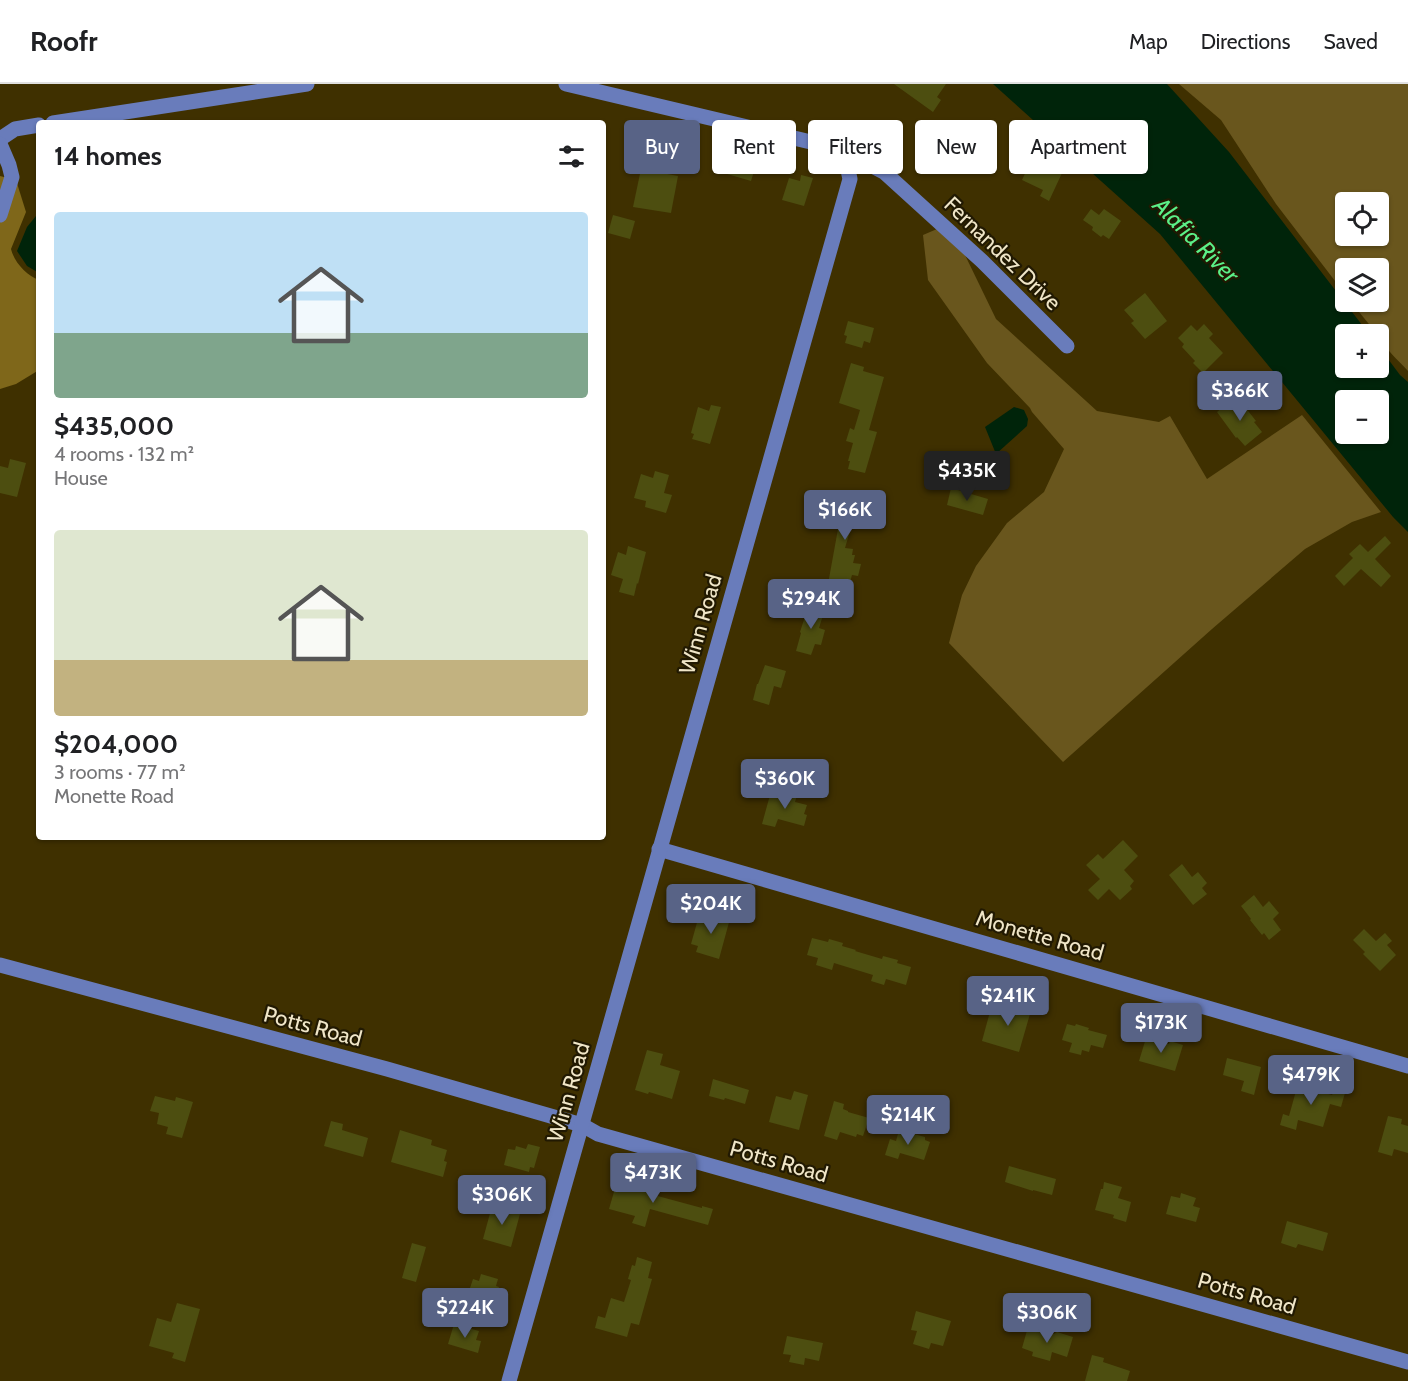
<!DOCTYPE html>
<html lang="en">
<head>
<meta charset="utf-8">
<style>
  body { margin:0; font-family:Cabin,sans-serif; background:#f2f2f2; color:#202124; height:100vh; display:flex; flex-direction:column; font-size:22px; white-space:nowrap }
  * { box-sizing:border-box; margin:0 }
  p { font-size:20px; color:#757577 }
  .icon { flex:none; width:33px; height:33px; fill:none; stroke:currentColor; stroke-width:2; stroke-linecap:round; stroke-linejoin:round }
  .map { position:relative; flex:1; overflow:hidden }
  .sheet { position:absolute; left:36px; top:36px; width:570px; height:720px; display:flex; flex-direction:column; background:#fff; border-radius:6px; box-shadow:0 2px 4px #0004 }
  .sheet>* { flex:none }
  .top-card { position:absolute; left:624px; top:36px; width:570px; height:54px; display:flex; gap:12px }
  .tools { position:absolute; left:1335px; top:108px; display:grid; gap:12px }
  .tools a { display:grid; place-items:center; width:54px; height:54px; border-radius:6px; background:#fff; box-shadow:0 2px 4px #0004; font-size:30px }
  .price { position:absolute; translate:-50% -51px; padding:0 14px; border-radius:6px; background:#586386; color:#fff; font-size:20px; line-height:39px; filter:drop-shadow(0 2px 3px #0008) }
  .price::after { content:''; position:absolute; left:50%; top:36px; width:18px; height:14px; margin-left:-9px; background:inherit; clip-path:polygon(0 0,100% 0,50% 100%) }
  .price.active { background:#222; color:#fff }
  ul { padding:0; list-style:none }
  li { display:grid; align-content:center; gap:12px; height:318px; padding:0 18px }
  li span { display:grid; place-items:center; height:186px; border-radius:6px; color:#555 }
  li>.icon { margin-inline-start:auto }
  span .icon { width:108px; height:108px; fill:#fffc; stroke-width:1 }
  li b { font-size:26px }
  h2 { display:flex; justify-content:space-between; align-items:center; height:72px; padding:0 18px; font-size:26px }
  .tag { padding:0 21px; border-radius:6px; background:#fff; box-shadow:0 2px 4px #0004; font-size:21px; line-height:54px }
  .tag.active { background:#586386; color:#fff }
  header { display:flex; align-items:center; gap:36px; box-sizing:border-box; height:84px; padding:0 30px; background:#fff; border-bottom:2px solid #e0e0e0 }
  header strong { font-size:28px }
  nav { display:flex; gap:33px; margin-inline-start:auto; font-size:21px }
  .map>svg:first-child { display:block }
  .green { fill:#69561d; fill-rule:evenodd }
  .forest { fill:#7f671a }
  .water { fill:#00240a; fill-rule:evenodd }
  .building { fill:#4d4e10 }
  .lines { fill:none; stroke-linecap:round; stroke-linejoin:round }
  .minor { stroke:#697cbb; stroke-width:15 }
  .labels { text-anchor:middle; stroke-width:4.5; stroke-linejoin:round; paint-order:stroke }
  .street-label { font-size:22px; fill:#f0e6c8; stroke:#211902 }
  .water-label { font-size:24px; font-style:italic; fill:#5bf088; stroke:#211902 }
</style>
</head>
<body>
<header>
<strong>Roofr</strong>
<nav><a>Map</a><a>Directions</a><a>Saved</a></nav>
</header>
<div class="map">
<svg width="1408" height="1297" viewBox="0 0 1408 1297">
  <rect width="100%" height="100%" fill="#3f3000"/>
  <g class="green">
    <path d="M1179,0H1408V287C1398,276 1384,264 1378,250H1377L1351,218H1378V184H1346L1345,210L1276,120L1221,36ZM1346,118H1378V152H1346Z"/>
    <polygon points="937,145 965,171 996,235 1097,327 1159,338 1170,332 1207,395 1302,331 1381,428 1352,438 1305,465 1212,545 1063,678 949,559 962,511 976,482 1007,439 1044,408 1064,365 1032,328 1030,324 987,279 928,196 923,151"/>
  </g>
  <path class="forest" d="M0,92L16,96L26,128L11,165C14,178 27,192 39,196V286L16,300L0,305Z"/>
  <g class="water">
    <path d="M993,0H1167L1229,68L1369,250H1346V284H1378L1379,263L1400,291L1408,298V448L1393,433L1160,150ZM1346,316H1378V350H1346Z"/>
    <polygon points="36,132 39,132 39,189 27,182 17,167 27,143"/>
    <polygon points="1014,323 1024,326 1028,335 1027,342 996,370 985,343"/>
  </g>
  <g class="building">
    <polygon points="894,0 946,0 937,13 941,16 933,28"/>
    <polygon points="722,72 756,81 751,97 717,87"/>
    <polygon points="1046,76 1057,81 1055,86 1062,89 1049,117 1040,112 1043,106 1022,96 1029,81 1038,85 1039,84 1041,85"/>
    <polygon points="641,85 678,92 671,129 633,123"/>
    <polygon points="801,91 813,94 804,122 782,116 789,94 800,97"/>
    <polygon points="1091,125 1099,131 1104,125 1121,137 1109,155 1103,151 1101,153 1092,146 1093,143 1083,136"/>
    <polygon points="613,131 635,137 630,155 608,149"/>
    <polygon points="1145,209 1167,237 1145,255 1131,239 1134,237 1124,226"/>
    <polygon points="848,237 874,244 870,259 864,257 862,264 845,259 847,252 844,251"/>
    <polygon points="1204,240 1213,250 1209,254 1223,269 1203,289 1193,279 1195,277 1182,263 1184,260 1178,254 1191,241 1197,247"/>
    <polygon points="851,279 864,283 863,287 884,293 869,346 877,348 865,389 848,385 850,377 848,377 853,359 846,357 850,344 854,346 860,326 839,319"/>
    <polygon points="1234,314 1239,321 1242,319 1256,337 1254,338 1262,348 1245,362 1237,353 1236,354 1217,328"/>
    <polygon points="711,321 721,323 710,360 692,355 694,350 691,349 698,323 709,327"/>
    <polygon points="10,375 26,379 17,413 0,409 0,382 8,384"/>
    <polygon points="655,387 669,391 664,409 672,411 666,429 645,423 646,417 634,414 641,390 653,394"/>
    <polygon points="951,404 988,415 983,431 947,421"/>
    <polygon points="844,409 860,413 855,429 861,430 858,442 852,440 845,464 853,465 852,471 855,471 853,479 861,480 858,492 852,491 850,498 839,496 838,502 828,500 838,445 833,444 835,438 833,438 837,422 839,422"/>
    <polygon points="1385,452 1391,459 1375,475 1391,492 1381,503 1361,485 1344,502 1335,492 1353,474 1349,470 1360,460 1368,468"/>
    <polygon points="628,462 646,468 638,500 637,499 634,512 619,508 623,495 611,491 618,468 626,471"/>
    <polygon points="809,520 825,525 819,544 825,546 821,561 815,560 811,571 796,567 801,549 800,548"/>
    <polygon points="765,581 786,587 781,604 774,602 769,621 753,616 757,600 758,600"/>
    <polygon points="786,704 798,708 795,718 807,721 804,730 807,731 804,742 778,735 775,743 762,740 770,711 783,714"/>
    <polygon points="1123,756 1138,772 1124,786 1134,797 1130,802 1132,805 1120,816 1109,805 1098,816 1088,806 1100,795 1086,781 1098,770 1103,775"/>
    <polygon points="1182,780 1192,793 1198,788 1207,799 1202,804 1207,810 1193,821 1169,791"/>
    <polygon points="1254,811 1263,823 1269,817 1279,829 1273,835 1281,846 1269,856 1264,849 1262,851 1250,836 1251,835 1241,822"/>
    <polygon points="716,827 731,831 719,875 696,868 698,862 691,860 698,835 713,839"/>
    <polygon points="1364,845 1376,857 1385,849 1392,857 1387,861 1396,871 1380,887 1363,870 1365,868 1353,856"/>
    <polygon points="812,854 828,858 829,855 843,859 842,862 856,866 855,867 882,875 883,872 898,876 897,879 911,883 906,901 886,895 884,901 871,897 873,891 834,879 832,886 816,881 818,874 807,871"/>
    <polygon points="1015,918 1032,923 1019,968 982,957 991,924 1011,930"/>
    <polygon points="1067,940 1075,942 1076,940 1089,944 1088,946 1107,951 1103,964 1091,961 1089,968 1082,966 1081,971 1069,968 1072,959 1062,956"/>
    <polygon points="1146,954 1169,960 1170,957 1183,961 1175,987 1139,977"/>
    <polygon points="647,966 663,970 660,981 680,987 672,1015 649,1008 648,1010 635,1006"/>
    <polygon points="1227,974 1261,983 1254,1011 1241,1007 1244,997 1223,991"/>
    <polygon points="713,995 749,1006 745,1020 725,1014 724,1016 709,1012"/>
    <polygon points="1299,996 1313,1000 1311,1005 1332,1011 1334,1006 1345,1009 1341,1023 1330,1020 1323,1043 1298,1036 1296,1046 1280,1041 1283,1030 1289,1032"/>
    <polygon points="794,1007 808,1011 799,1046 769,1038 776,1012 791,1016"/>
    <polygon points="155,1012 175,1017 176,1013 193,1018 182,1054 166,1050 168,1043 157,1040 159,1029 150,1027"/>
    <polygon points="834,1017 844,1020 843,1025 848,1027 848,1028 869,1034 863,1052 857,1050 856,1053 840,1048 837,1056 824,1052"/>
    <polygon points="1388,1032 1402,1035 1401,1040 1408,1042 1408,1069 1394,1065 1392,1072 1378,1068"/>
    <polygon points="331,1037 343,1040 342,1046 368,1054 363,1073 324,1062"/>
    <polygon points="400,1046 432,1056 431,1061 447,1066 444,1077 447,1078 443,1093 391,1078"/>
    <polygon points="899,1046 925,1053 925,1056 930,1058 924,1076 900,1069 898,1075 885,1071 890,1055 896,1057"/>
    <polygon points="528,1060 540,1063 534,1084 530,1083 529,1088 504,1081 508,1065 515,1066 516,1062 526,1065"/>
    <polygon points="1009,1082 1056,1095 1052,1111 1033,1106 1033,1107 1005,1098"/>
    <polygon points="618,1094 655,1106 654,1111 702,1124 702,1122 713,1125 708,1141 650,1125 645,1143 632,1139 635,1132 609,1125"/>
    <polygon points="1104,1098 1122,1103 1118,1114 1131,1118 1126,1138 1113,1134 1114,1131 1095,1126 1101,1105 1103,1105"/>
    <polygon points="1181,1109 1196,1114 1193,1122 1200,1124 1196,1138 1166,1130 1171,1112 1180,1114"/>
    <polygon points="492,1122 520,1130 511,1163 483,1155"/>
    <polygon points="1287,1137 1328,1149 1323,1167 1298,1160 1296,1164 1281,1159"/>
    <polygon points="412,1159 426,1163 416,1198 402,1194"/>
    <polygon points="637,1173 652,1178 648,1194 652,1195 639,1241 631,1239 627,1253 595,1244 598,1232 605,1234 611,1214 624,1218 631,1196 628,1195 632,1181 635,1182"/>
    <polygon points="481,1190 498,1195 496,1202 499,1203 495,1217 468,1210 473,1195 479,1197"/>
    <polygon points="177,1219 200,1225 185,1278 172,1274 174,1269 149,1262 157,1234 171,1238"/>
    <polygon points="916,1227 951,1237 943,1262 931,1259 929,1265 913,1260 917,1247 911,1246"/>
    <polygon points="454,1240 479,1247 476,1256 481,1257 478,1269 448,1260"/>
    <polygon points="1028,1243 1054,1250 1057,1248 1073,1253 1067,1273 1052,1268 1050,1277 1032,1272 1033,1268 1022,1264"/>
    <polygon points="787,1252 823,1259 819,1277 805,1274 804,1281 789,1278 791,1271 783,1270"/>
    <polygon points="1092,1271 1104,1274 1103,1278 1130,1287 1127,1297 1085,1297"/>
  </g>
  <g class="lines">
    <g class="minor">
      <polyline points="53,39 307,0"/>
      <polyline points="0,55 15,45 39,41"/>
      <polyline points="0,60 9,81 12,93 0,131"/>
      <polyline points="846,77 865,78 884,88 982,177 1067,262"/>
      <polyline points="659,765 1408,982"/>
      <polyline points="0,881 387,985 582,1041 598,1050 1408,1278"/>
      <polyline points="509,1297 850,95 846,77 832,63 566,0"/>
    </g>
  </g>
  <g class="labels">
    <g class="street-label">
      <text transform="translate(1003 169) rotate(44)" y="8">Fernandez Drive</text>
      <text transform="translate(700 540) rotate(-74)" y="8">Winn Road</text>
      <text transform="translate(1040 851) rotate(16)" y="8">Monette Road</text>
      <text transform="translate(313 942) rotate(15)" y="8">Potts Road</text>
      <text transform="translate(568 1008) rotate(-74)" y="8">Winn Road</text>
      <text transform="translate(779 1077) rotate(16)" y="8">Potts Road</text>
      <text transform="translate(1247 1209) rotate(16)" y="8">Potts Road</text>
    </g>
    <g class="water-label">
      <text transform="translate(1196 156) rotate(45)" y="8">Alafia River</text>
    </g>
  </g>
</svg>
<div class="tools">
<a><svg class="icon" aria-label="locate" viewBox="0 0 24 24"><circle cx="12" cy="12" r="6"/><path d="M12 2v4M12 18v4M2 12h4M18 12h4"/></svg></a>
<a><svg class="icon" aria-label="layers" viewBox="0 0 24 24"><path d="M12 4l9 5-9 5-9-5zM3 14l9 5 9-5"/></svg></a>
<a>+</a>
<a>−</a>
</div>
<b class="price" style="left:1240px;top:338px">$366K</b>
<b class="price active" style="left:967px;top:418px">$435K</b>
<b class="price" style="left:845px;top:457px">$166K</b>
<b class="price" style="left:811px;top:546px">$294K</b>
<b class="price" style="left:785px;top:726px">$360K</b>
<b class="price" style="left:711px;top:851px">$204K</b>
<b class="price" style="left:1008px;top:943px">$241K</b>
<b class="price" style="left:1161px;top:970px">$173K</b>
<b class="price" style="left:1311px;top:1022px">$479K</b>
<b class="price" style="left:908px;top:1062px">$214K</b>
<b class="price" style="left:653px;top:1120px">$473K</b>
<b class="price" style="left:502px;top:1142px">$306K</b>
<b class="price" style="left:465px;top:1255px">$224K</b>
<b class="price" style="left:1047px;top:1260px">$306K</b>
<div class="top-card">
<a class="tag active">Buy</a>
<a class="tag">Rent</a>
<a class="tag">Filters</a>
<a class="tag">New</a>
<a class="tag">Apartment</a>
</div>
<section class="sheet">
<h2>14 homes<svg class="icon" aria-label="filters" viewBox="0 0 24 24"><path d="M4 7h16M4 17h16"/><circle cx="9" cy="7" r="2"/><circle cx="15" cy="17" r="2"/></svg></h2>
<ul>
<li><span style="background:linear-gradient(#bfe0f5 65%,#7fa58c 0)"><svg class="icon" aria-label="home" viewBox="0 0 24 24"><path d="M3 11l9-7 9 7M6 9v11h12V9"/></svg></span><div><b>$435,000</b><p>4 rooms · 132 m²</p><p>House</p></div></li>
<li><span style="background:linear-gradient(#dfe7d0 70%,#c2b280 0)"><svg class="icon" aria-label="home" viewBox="0 0 24 24"><path d="M3 11l9-7 9 7M6 9v11h12V9"/></svg></span><div><b>$204,000</b><p>3 rooms · 77 m²</p><p>Monette Road</p></div></li>
</ul>
</section>
</div>
</body>
</html>
